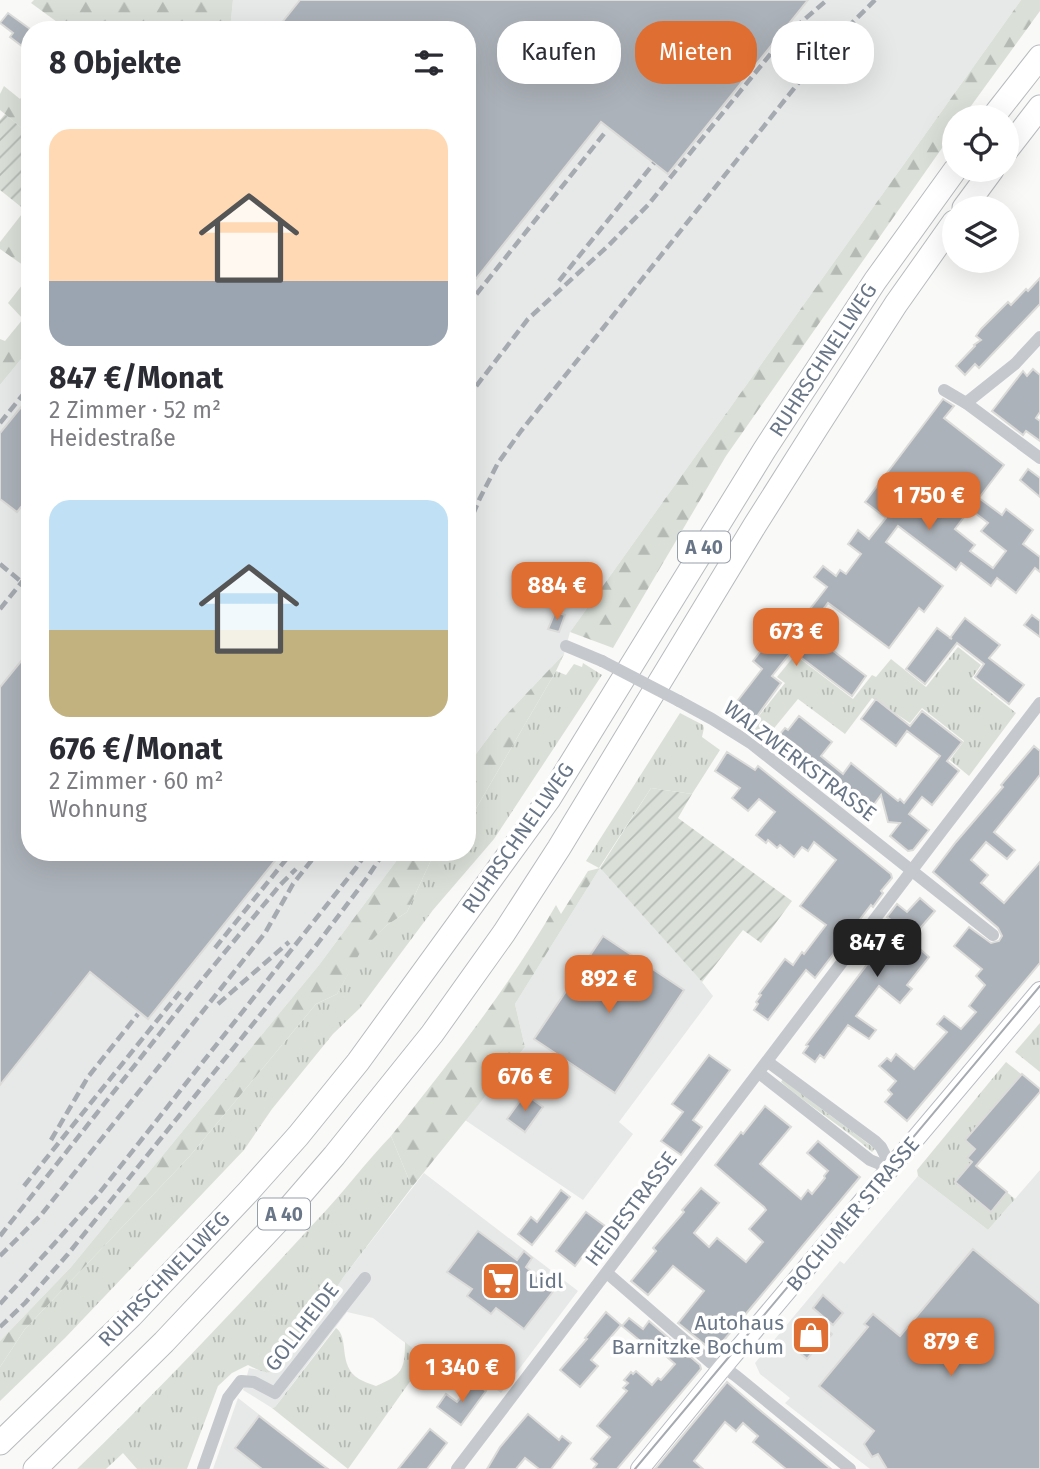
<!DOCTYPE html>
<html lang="de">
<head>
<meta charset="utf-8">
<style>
  body { margin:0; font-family:"Fira Sans",sans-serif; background:#f2f2f3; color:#2b2b33; height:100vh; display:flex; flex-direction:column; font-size:26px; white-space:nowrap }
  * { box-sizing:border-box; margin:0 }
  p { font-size:23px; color:#7c7c81 }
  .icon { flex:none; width:38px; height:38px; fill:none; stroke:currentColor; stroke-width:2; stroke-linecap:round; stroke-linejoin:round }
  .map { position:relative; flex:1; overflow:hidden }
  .sheet { position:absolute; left:21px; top:21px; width:455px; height:840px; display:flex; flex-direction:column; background:#fff; border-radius:28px; box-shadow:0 7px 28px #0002 }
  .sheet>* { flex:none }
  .guide { position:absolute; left:497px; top:21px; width:438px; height:63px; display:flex; gap:14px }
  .buttons { position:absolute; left:942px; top:105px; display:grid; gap:14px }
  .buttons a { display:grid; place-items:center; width:77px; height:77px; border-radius:50%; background:#fff; box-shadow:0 7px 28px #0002; font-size:35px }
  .price { position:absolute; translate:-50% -60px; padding:0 16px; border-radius:14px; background:#de6e32; color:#fff; font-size:23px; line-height:46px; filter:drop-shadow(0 2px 4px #0008) }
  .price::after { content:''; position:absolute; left:50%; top:42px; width:21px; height:16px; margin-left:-10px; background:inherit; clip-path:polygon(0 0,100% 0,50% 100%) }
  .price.current { background:#222; color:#fff }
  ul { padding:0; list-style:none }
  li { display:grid; align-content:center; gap:14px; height:371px; padding:0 28px }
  li span { display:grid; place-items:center; height:217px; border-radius:21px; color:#555 }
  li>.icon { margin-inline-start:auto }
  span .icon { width:126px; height:126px; fill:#fffc; stroke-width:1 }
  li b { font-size:30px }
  h2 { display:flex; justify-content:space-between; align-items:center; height:84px; padding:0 28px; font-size:30px }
  .chip { padding:0 24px; border-radius:28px; background:#fff; box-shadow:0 7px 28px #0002; font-size:24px; line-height:63px }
  .chip.current { background:#de6e32; color:#fff }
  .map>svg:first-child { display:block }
  .built { fill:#e7e8e8 }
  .grass { fill:url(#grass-tufts) }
  .forest { fill:url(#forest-firs) }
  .garden { fill:url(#garden-furrows) }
  .building { fill:#acb2b9; stroke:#dbdbd9; stroke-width:2; fill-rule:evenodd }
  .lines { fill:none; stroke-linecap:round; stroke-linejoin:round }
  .secondary-casing { stroke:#b7bbc1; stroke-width:20 }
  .highway-casing { stroke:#b8bbbe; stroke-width:25 }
  .street { stroke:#c5c8cc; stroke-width:12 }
  .secondary { stroke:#fff; stroke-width:18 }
  .highway { stroke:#fff; stroke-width:23 }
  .tram { stroke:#a6abb1; stroke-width:2 }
  .rail { stroke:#a6abb1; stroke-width:4.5; stroke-dasharray:10 5; stroke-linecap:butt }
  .street-bridge { stroke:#c5c8cc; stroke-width:12 }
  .labels { text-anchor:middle; stroke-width:7; stroke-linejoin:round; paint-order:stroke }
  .shield { fill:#fff; stroke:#969fab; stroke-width:2 }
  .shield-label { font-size:19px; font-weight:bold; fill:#697687 }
  .street-label { font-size:21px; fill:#697687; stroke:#fff }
  .poi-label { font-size:21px; fill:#697687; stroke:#fff; text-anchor:start }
</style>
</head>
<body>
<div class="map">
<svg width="1040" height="1469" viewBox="0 0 1040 1469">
  <defs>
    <pattern id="grass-tufts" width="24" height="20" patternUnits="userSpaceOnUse" patternTransform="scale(1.75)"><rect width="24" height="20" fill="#dae0d8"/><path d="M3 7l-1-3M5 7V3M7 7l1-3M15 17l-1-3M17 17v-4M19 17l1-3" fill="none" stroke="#b5bab5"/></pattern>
    <pattern id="forest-firs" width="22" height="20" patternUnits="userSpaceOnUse" patternTransform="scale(1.75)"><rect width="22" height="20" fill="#dae0d8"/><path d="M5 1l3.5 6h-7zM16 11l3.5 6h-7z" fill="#b5bab5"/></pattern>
    <pattern id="garden-furrows" width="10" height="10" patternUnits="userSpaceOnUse" patternTransform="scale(1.75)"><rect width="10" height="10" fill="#dae0d8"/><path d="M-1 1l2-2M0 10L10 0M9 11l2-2" fill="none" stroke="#b5bab5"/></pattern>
  </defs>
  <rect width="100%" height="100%" fill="#f9f9f7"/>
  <g class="built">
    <polygon points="233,0 1021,0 570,632 564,654 502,719 467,766 467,30 230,30"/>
    <polygon points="30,348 30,852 403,852 319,965 71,1267 0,1341 0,385"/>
    <polygon points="600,868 702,982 713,996 619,1122 633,1134 583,1200 465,1120 525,1047 515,1004"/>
    <polygon points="1040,1170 1040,1469 870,1469 785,1403 790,1398 760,1374 755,1363 840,1261 844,1264 918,1176 988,1230"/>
    <polygon points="424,1173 578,1291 501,1393 437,1345 426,1359 373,1318 347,1312 275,1407 272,1408 243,1390 249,1368 273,1373 280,1371 345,1275"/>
    <polygon points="238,1398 329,1469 213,1469"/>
  </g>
  <g class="grass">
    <polygon points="958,647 981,665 972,678 1016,713 969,776 950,760 964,741 922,708 910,723 872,698 845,734 798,699 766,738 751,726 785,683 777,677 795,655 853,699 872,675 876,677 891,659 926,687"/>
    <polygon points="583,663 602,675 494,839 433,910 360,1008 333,1034 272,1109 244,1150 65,1338 0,1401 0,1367 25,1329 189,1157 316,1004 337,994 360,951 387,925 407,912 432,858 447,852 467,852 467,824 556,671 566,675 574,664 582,667"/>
    <polygon points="680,713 703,725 704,728 702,737 720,750 692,794 651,788 599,868 586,861"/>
    <polygon points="1040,1023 1040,1072 1015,1052"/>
    <polygon points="1006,1062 1040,1089 1040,1092 976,1166 1015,1199 988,1230 918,1176 917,1170"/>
    <path d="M783,1079C813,1104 845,1125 875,1149L872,1152C843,1127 810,1107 781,1082Z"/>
    <path d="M391,1136L412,1187L345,1275L280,1371C268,1375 258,1370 248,1365L232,1373L218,1386L187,1469H137L123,1453L106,1469H77C160,1389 239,1305 317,1220C343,1193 365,1163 391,1136Z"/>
    <path d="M336,1328C350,1338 337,1365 359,1379C364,1382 371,1384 376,1386C402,1375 405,1370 405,1342L426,1359L348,1469L272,1408L275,1407Z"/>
  </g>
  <g class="forest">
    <polygon points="34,0 233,0 230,30 68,30 31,3"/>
    <polygon points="1021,0 1040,0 1040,11 963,117 954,117 954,131 726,456 613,648 570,632"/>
    <polygon points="4,86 20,99 30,86 30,135 0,110 0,94"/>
    <polygon points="25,210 30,214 30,270 0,249 0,242"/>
    <polygon points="30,275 30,348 0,385 0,339 5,341 23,319 8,303"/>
    <polygon points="564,654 556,671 467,824 467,766 502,719"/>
    <polygon points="403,852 447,852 432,858 407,912 387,925 361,951 337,994 316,1004 189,1157 25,1329 0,1367 0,1341 71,1267 319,965"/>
    <path d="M600,868L515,1004L525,1047L412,1187L391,1136C450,1062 509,987 556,905L561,914L588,871Z"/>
  </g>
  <g class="garden">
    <polygon points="5,114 30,135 30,214 0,190 0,120"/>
    <polygon points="651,788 692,794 678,818 792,901 761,943 743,930 702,982 600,868"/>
  </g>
  <g class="building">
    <polygon points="300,0 808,0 668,174 601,122 467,290 467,30 276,30"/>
    <polygon points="8,13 30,29 30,39 23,47 10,37 13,33 0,23"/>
    <polygon points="1040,278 1040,304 979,368 975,364 965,375 956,366 975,346 974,345 981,340 976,336 981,329 1008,302 1011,305 1026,289 1028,291"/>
    <polygon points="1033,369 1040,375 1040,412 1036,418 1040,421 1040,441 1026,431 1023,435 992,411 1023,371 1027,376"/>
    <polygon points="30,396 30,513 21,507 17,512 0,499 0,433"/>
    <path d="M943,399L954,406L944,418L1004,465L979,498L1002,515L1006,509L1033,530L1023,544L1040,557V572L1035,568L1016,593L997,578L991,586L961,563L956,570L898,526L886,542L943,586L924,612L919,608L889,648L828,603L819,615L810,609L827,587L814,577L823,566L836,576L840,570L846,574L861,554L848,544L858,530L869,539L886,518L865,502ZM970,509L988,523L981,531L1006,551L993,568L970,551L975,545L955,529Z"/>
    <polygon points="1028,469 1040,478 1040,497 1020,480"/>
    <polygon points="555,612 565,615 559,632 548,629"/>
    <polygon points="1032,615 1040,621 1040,637 1024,625"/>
    <polygon points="965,618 1000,645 989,658 1024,685 1009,704 975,677 984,664 957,643 925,684 906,669 937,628 952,639 950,638"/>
    <polygon points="779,627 799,642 807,631 866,676 852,696 792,651 772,676 781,683 755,719 735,704 762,669 753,661"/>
    <polygon points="30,650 30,852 282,852 148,1019 90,972 0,1085 0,687"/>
    <polygon points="876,699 910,726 922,711 962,742 947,761 959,771 932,805 922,797 909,814 929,830 913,850 908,851 890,836 900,823 888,822 881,795 870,810 823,772 818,778 773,742 785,728 788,730 799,716 832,742 821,756 843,774 851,763 898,801 900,799 904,803 940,756 907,731 896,746 861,719"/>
    <polygon points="1034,746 1040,751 1040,775 994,832 1015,850 1007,859 986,842 971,860 988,875 981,883 1004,903 1040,862 1040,963 907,1121 885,1102 892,1094 888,1090 896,1081 879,1066 887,1058 891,1061 896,1054 914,1069 947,1032 937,1024 944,1016 961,1029 976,1012 969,1006 985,985 976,976 982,969 954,946 969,927 991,943 999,941 1002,936 998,928 933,872 956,842 1003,787 1001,785"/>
    <polygon points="727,752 755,770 758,766 891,874 892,878 881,891 883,893 873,907 871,905 815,978 806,970 768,1020 754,1010 758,1004 756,1002 761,995 759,994 785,959 793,965 802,952 804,954 826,925 800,906 836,860 814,842 808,851 802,847 794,857 780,845 777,848 768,840 766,843 756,835 775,812 759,799 748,811 732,798 740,788 715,771"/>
    <polygon points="920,898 935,911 910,940 929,957 907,985 912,989 900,1003 879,986 856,1016 876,1030 869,1039 848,1025 824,1058 820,1055 815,1062 803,1053 808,1046 806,1045 878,950 876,948 896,924 887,917 897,904 907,912"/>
    <polygon points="603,936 684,990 615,1093 534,1039"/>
    <polygon points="709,1055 730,1070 693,1120 702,1127 681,1155 661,1141 683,1112 672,1104"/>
    <polygon points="1022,1074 1040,1089 1040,1092 976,1166 1007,1192 991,1212 955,1182 972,1162 967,1158 975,1149 965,1140"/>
    <polygon points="525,1094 543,1107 525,1132 507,1119"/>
    <polygon points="765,1106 791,1127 760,1164 801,1199 808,1190 812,1194 825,1178 824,1176 828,1171 807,1153 818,1141 860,1177 714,1352 678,1323 704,1291 673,1266 648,1295 631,1281 656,1251 653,1248 684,1212 682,1210 701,1188 719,1203 694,1233 709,1247 717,1238 746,1262 763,1242 749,1229 766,1210 764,1207 715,1165 741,1132 743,1134"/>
    <polygon points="561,1190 570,1197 532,1245 518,1234 531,1217 537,1222"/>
    <polygon points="586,1212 605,1226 575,1266 556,1251"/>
    <polygon points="478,1231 517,1260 524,1251 532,1258 526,1267 544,1282 548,1277 558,1285 524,1329 496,1308 491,1314 467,1296 472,1289 447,1272"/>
    <polygon points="973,1249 1040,1304 1040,1469 887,1469 878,1454 872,1457 864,1444 874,1431 819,1386 868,1327 864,1324 873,1314 900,1336"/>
    <polygon points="823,1295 843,1313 833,1325 813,1308"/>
    <polygon points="606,1312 621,1325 591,1360 598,1366 580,1387 560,1370 587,1339 585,1338"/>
    <polygon points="629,1318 643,1329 649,1321 700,1365 701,1369 617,1469 593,1469 597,1464 591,1459 610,1437 597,1426 627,1391 623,1388 628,1383 624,1380 631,1372 633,1374 636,1371 652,1385 658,1378 661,1380 675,1364 659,1350 656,1354 622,1326"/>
    <polygon points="821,1325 832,1334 825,1342 823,1340 807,1359 798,1351"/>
    <polygon points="474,1382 486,1391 461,1425 437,1407 446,1394 457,1402"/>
    <polygon points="727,1382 756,1407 831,1469 786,1469 753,1442 758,1436 743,1423 736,1431 725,1422 694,1461 703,1469 655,1469"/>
    <polygon points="528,1414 559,1440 562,1436 571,1443 551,1469 539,1469 525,1458 516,1469 487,1469 500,1447"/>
    <polygon points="259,1416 309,1455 328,1469 262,1469 235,1448"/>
    <polygon points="430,1429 447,1443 427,1469 398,1469"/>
  </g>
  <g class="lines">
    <g class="secondary-casing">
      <polyline id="secondary" points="640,1469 723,1367 1040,991"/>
    </g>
    <g class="highway-casing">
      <g id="highway">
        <polyline points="993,117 1040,57"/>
        <polyline points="1006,151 1040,107"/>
        <polyline points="964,208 992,170"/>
        <polyline points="0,1443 131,1316 248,1192 298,1136 358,1062 549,799 765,449 875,281 955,170"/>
        <polyline points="35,1469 164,1342 277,1222 334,1156 432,1034 504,933 559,848 755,525 817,427 896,304 954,222"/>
      </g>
    </g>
    <g class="street">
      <polyline points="944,390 966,403 1040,458"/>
      <polyline points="966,403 1015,364 1040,337"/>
      <polyline points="566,646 602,661"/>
      <polyline points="679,701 712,719 752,744 993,935"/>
      <polyline points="768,1062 875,1141 881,1147 892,1169"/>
      <polyline points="759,1073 870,1160 892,1169"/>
      <polyline points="607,1273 711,1363 722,1366 736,1376 850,1469"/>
      <polyline points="203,1469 228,1398 241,1381 254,1382 275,1393 365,1278"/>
      <path d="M457,1469C652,1214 844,957 1040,703"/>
    </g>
    <use href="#secondary" class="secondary"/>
    <use href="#highway" class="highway"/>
    <polyline class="tram" points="635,1469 1040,986"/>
    <g class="rail">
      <polyline points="559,281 654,163"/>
      <polyline points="467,306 607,130"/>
      <polyline points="467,398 528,319 609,245 648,205 785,36 827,0"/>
      <polyline points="0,423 30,386"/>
      <polyline points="467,528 480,498 498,463 521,431 823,52 875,0"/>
      <polyline points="0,564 30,589"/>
      <polyline points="0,609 30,572"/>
      <polyline points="215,948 292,852"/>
      <polyline points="218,1004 289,942"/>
      <polyline points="51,1140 88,1077 138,1014"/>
      <polyline points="24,1186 180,992"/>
      <polyline points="0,1236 202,980 280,885 296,869"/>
      <polyline points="0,1256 41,1215 265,933 293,884 318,852"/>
      <polyline points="0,1304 97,1196 356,868 367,852"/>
      <polyline points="0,1327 25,1303 68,1254 318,943 367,878 384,852"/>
    </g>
    <polyline class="street-bridge" points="602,661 679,701"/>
  </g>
  <defs>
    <g id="supermarket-square" transform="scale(2.0125)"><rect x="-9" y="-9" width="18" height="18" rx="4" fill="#de6e32" stroke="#fff"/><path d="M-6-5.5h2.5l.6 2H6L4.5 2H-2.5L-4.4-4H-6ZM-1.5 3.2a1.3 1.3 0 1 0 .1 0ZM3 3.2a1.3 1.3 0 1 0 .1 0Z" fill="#fff"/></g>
    <g id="shop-square" transform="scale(2.0125)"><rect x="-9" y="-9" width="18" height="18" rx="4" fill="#de6e32" stroke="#fff"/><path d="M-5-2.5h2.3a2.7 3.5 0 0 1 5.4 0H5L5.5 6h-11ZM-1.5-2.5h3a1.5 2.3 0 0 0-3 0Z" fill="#fff"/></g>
  </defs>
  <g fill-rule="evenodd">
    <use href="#supermarket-square" x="501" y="1281"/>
    <use href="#shop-square" x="811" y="1335"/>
  </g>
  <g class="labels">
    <g class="shield">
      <rect x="678" y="531.5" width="52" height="31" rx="5"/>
      <rect x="258" y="1198.5" width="52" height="31" rx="5"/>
    </g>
    <g class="shield-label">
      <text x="704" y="554">A 40</text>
      <text x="284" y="1221">A 40</text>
    </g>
    <g class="street-label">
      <text transform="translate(823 360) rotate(-57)" y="7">RUHRSCHNELLWEG</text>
      <text transform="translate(800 761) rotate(37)" y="7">WALZWERKSTRASSE</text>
      <text transform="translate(518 838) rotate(-55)" y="7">RUHRSCHNELLWEG</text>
      <text transform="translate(631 1209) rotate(-53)" y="7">HEIDESTRASSE</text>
      <text transform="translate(853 1214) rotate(-50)" y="7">BOCHUMER STRASSE</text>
      <text transform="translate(164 1279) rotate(-46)" y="7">RUHRSCHNELLWEG</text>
      <text transform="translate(302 1327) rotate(-52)" y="7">GOLLHEIDE</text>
    </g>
    <g class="poi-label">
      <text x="528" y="1288">Lidl</text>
      <text x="784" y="1330" text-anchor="end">Autohaus<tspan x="784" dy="24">Barnitzke Bochum</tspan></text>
    </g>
  </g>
</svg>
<div class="buttons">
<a><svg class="icon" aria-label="locate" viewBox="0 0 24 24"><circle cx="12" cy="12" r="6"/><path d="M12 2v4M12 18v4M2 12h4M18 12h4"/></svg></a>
<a><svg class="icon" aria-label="layers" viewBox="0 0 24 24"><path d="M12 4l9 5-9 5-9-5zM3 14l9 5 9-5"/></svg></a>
</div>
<b class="price" style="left:929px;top:532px">1 750 €</b>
<b class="price" style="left:557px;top:622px">884 €</b>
<b class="price" style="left:796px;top:668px">673 €</b>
<b class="price current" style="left:877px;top:979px">847 €</b>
<b class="price" style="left:609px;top:1015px">892 €</b>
<b class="price" style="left:525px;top:1113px">676 €</b>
<b class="price" style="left:951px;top:1378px">879 €</b>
<b class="price" style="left:462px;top:1404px">1 340 €</b>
<div class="guide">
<a class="chip">Kaufen</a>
<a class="chip current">Mieten</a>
<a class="chip">Filter</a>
</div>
<section class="sheet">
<h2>8 Objekte<svg class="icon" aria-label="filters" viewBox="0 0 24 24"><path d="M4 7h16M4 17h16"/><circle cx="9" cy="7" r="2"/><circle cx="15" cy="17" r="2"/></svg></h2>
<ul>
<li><span style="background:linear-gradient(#ffd9b3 70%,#9aa5b1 0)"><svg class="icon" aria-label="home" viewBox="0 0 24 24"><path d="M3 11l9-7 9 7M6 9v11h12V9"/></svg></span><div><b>847 €/Monat</b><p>2 Zimmer · 52 m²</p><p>Heidestraße</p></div></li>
<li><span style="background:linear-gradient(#bfe0f5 60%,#c2b280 0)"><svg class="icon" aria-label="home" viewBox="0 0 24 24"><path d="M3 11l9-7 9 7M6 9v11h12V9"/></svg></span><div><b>676 €/Monat</b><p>2 Zimmer · 60 m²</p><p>Wohnung</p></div></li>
</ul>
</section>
</div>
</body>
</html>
